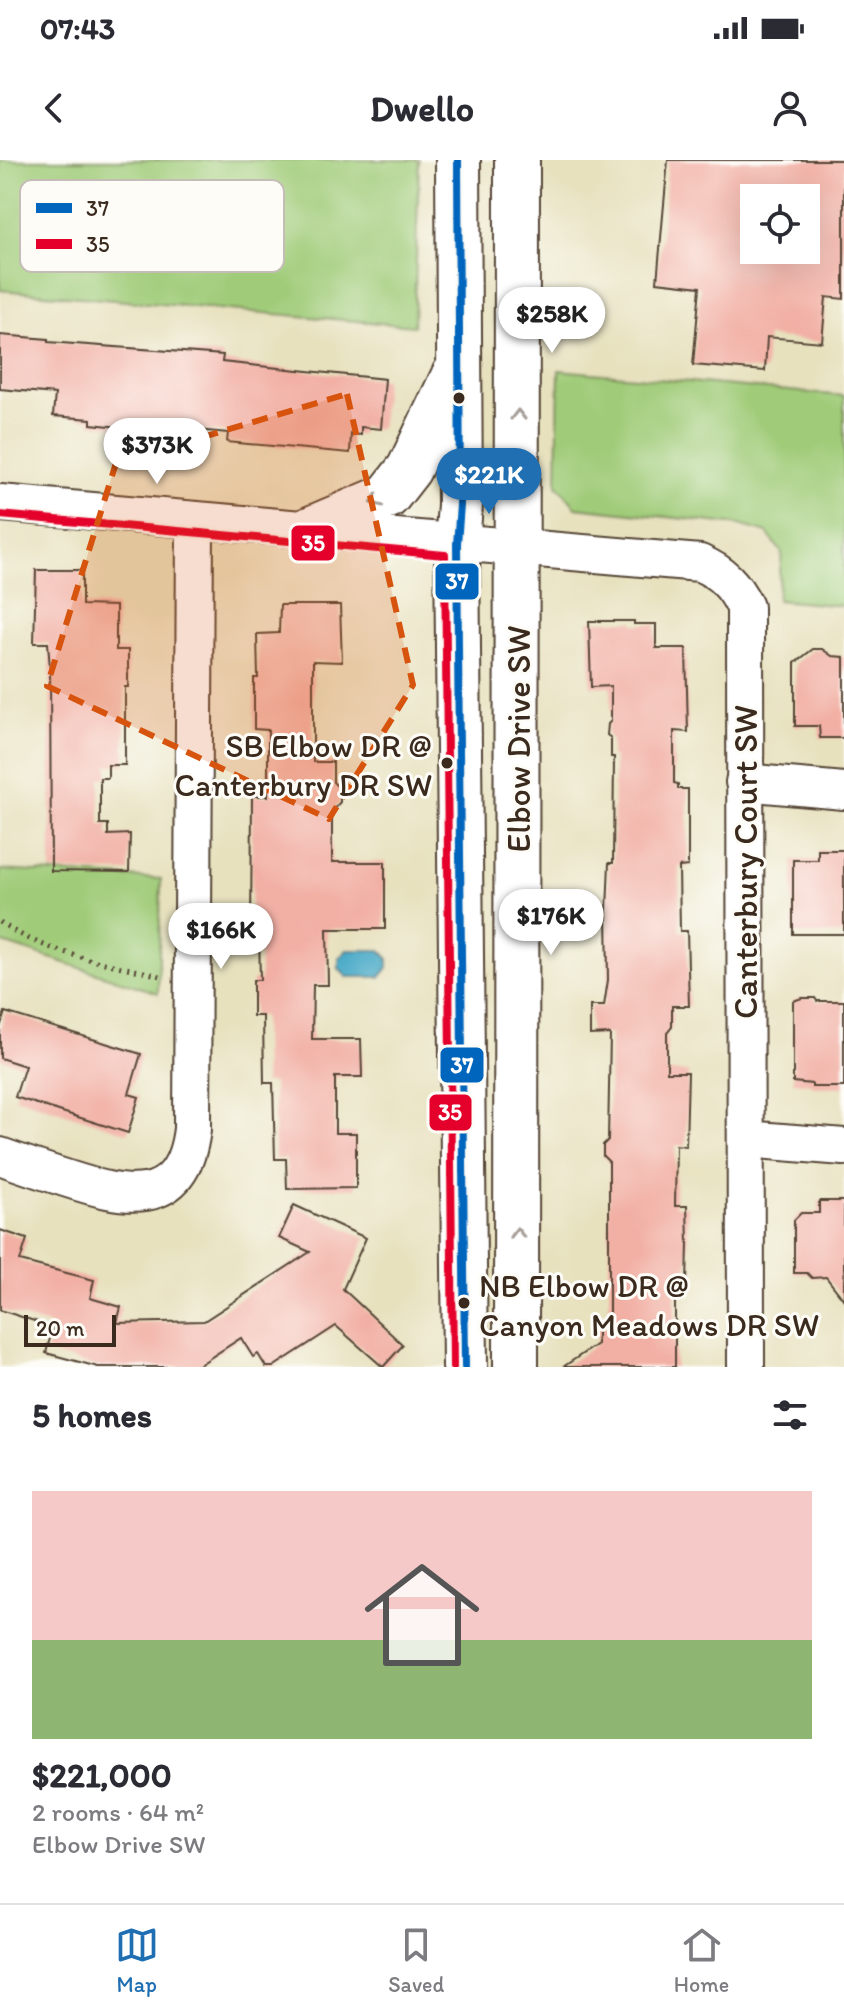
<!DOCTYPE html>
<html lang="en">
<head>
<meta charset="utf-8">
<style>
  body { margin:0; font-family:Itim,sans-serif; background:#f7f7f7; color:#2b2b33; height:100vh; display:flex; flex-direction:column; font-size:30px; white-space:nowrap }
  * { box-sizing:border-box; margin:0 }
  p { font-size:26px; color:#7c7c81 }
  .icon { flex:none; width:44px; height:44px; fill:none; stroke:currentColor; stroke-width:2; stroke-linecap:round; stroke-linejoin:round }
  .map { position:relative; height:1207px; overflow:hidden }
  .panel { display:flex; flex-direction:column; background:#fff; flex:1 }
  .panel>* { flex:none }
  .tools { position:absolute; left:740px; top:24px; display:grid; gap:16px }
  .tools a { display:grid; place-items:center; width:80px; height:80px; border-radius:0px; background:#fff; box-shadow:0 8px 32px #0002; font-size:40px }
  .scale { position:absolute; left:24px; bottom:20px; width:92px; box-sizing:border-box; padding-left:8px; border:4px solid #3b2a1e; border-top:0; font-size:22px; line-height:28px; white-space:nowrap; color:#3b2a1e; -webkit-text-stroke:6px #fdfcf7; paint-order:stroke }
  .price { position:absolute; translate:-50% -68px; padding:0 18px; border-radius:28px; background:#fff; color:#222; font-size:26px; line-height:52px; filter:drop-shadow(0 2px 4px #0008) }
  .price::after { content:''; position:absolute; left:50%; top:48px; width:24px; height:18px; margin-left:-12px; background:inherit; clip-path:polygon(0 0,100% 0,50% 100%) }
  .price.current { background:#1f6fb2; color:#fff }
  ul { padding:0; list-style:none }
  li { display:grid; align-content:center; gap:16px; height:424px; padding:0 32px }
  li+li { border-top:2px solid #e1e1e2 }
  li span { display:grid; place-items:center; height:248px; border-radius:0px; color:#555 }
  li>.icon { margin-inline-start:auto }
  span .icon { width:144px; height:144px; fill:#fffc; stroke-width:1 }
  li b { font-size:34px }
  h2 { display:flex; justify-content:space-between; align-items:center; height:96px; padding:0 32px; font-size:34px }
  .status { display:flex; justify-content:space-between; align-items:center; height:56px; padding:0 40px; background:#fff; direction:ltr }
  .status svg { height:22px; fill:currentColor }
  header { display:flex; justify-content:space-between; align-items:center; height:104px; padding:0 32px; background:#fff; font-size:36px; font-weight:800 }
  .tabs { display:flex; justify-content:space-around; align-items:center; height:112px; border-top:2px solid #e1e1e2; background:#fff; font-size:22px; color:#7c7c81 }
  .tabs a { display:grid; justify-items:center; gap:4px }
  .tabs .current { color:#1f6fb2 }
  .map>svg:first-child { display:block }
  .green { fill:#a0cc79; stroke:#6e7b4c; stroke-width:2 }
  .water { fill:#47a9c7; stroke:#416a72; stroke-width:2 }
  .building { fill:#f2b0a5; fill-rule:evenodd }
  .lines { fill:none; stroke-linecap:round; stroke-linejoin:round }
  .minor-casing { stroke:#554536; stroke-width:40 }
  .tertiary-casing { stroke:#554536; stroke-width:48 }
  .path { stroke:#554536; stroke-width:5; stroke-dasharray:2 6; stroke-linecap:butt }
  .minor { stroke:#fff; stroke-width:36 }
  .tertiary { stroke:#fff; stroke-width:44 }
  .bus-1-casing { stroke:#fdfcf7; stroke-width:14 }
  .bus-2-casing { stroke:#fdfcf7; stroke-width:14 }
  .bus-1 { stroke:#0065bd; stroke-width:8 }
  .bus-2 { stroke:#e4002b; stroke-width:8 }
  .oneway { stroke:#a79f9a }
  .marked { fill:#d7540e; fill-opacity:0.2; stroke:#d7540e; stroke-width:6; stroke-dasharray:16 10; stroke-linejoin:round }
  .bus-dot { fill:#3b2a1e; stroke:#fdfcf7; stroke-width:3 }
  .labels { text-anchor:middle; stroke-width:6; stroke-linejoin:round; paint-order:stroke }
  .bus-label { font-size:32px; fill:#3b2a1e; stroke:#fdfcf7; text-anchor:end }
  .street-label { font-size:34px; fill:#3b2a1e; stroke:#fdfcf7 }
  .key { fill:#fdfcf7; stroke:#c3bdb6; stroke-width:2 }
  .key-label { font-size:22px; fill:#3b2a1e }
  .line-badge { stroke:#fdfcf7; stroke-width:3 }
  .badge-label { font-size:22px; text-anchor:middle; font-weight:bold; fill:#fff }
</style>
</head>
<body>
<div class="status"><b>07:43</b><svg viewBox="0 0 49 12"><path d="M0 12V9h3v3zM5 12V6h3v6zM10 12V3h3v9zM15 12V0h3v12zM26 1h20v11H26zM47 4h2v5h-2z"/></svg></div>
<header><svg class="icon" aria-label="back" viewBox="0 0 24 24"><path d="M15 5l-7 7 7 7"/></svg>Dwello<svg class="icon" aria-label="person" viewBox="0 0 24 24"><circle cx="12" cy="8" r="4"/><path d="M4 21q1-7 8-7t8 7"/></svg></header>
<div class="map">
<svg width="844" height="1207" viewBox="0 0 844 1207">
  <rect width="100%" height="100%" fill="#fdfcf7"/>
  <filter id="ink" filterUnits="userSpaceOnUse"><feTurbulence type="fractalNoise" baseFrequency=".0125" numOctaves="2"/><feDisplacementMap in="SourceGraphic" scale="16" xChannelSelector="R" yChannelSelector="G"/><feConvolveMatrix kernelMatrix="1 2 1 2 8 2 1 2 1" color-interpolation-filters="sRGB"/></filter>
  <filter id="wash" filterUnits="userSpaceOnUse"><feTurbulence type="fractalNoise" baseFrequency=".006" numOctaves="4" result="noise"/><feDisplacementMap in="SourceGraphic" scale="32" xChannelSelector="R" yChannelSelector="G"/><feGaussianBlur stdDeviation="1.8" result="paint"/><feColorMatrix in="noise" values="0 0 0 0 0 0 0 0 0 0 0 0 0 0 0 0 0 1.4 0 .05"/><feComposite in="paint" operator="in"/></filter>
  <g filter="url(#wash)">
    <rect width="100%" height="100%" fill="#e7e1be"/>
    <g class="green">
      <polygon points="0,0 419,0 414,166 0,130"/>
      <polygon points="559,210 844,236 844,446 777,440 782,393 767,373 740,365 576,347 557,325"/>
      <polygon points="0,710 161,719 158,833 0,782"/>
    </g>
    <polygon class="water" points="347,790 380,790 388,798 388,808 380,817 347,817 339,809 339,798"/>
    <g id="blocks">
      <g class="building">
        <path d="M668,0H844V139L826,137L822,182L767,177L765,211L693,205L700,127L657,122ZM754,38H806V90H754Z"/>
        <polygon points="0,175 48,179 48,182 223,195 222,202 385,219 381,269 361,267 361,275 351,274 350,293 227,282 228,273 130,264 130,268 91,264 91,259 53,256 55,234 0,229"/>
        <polygon points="36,410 82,410 82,445 116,446 116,490 128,490 128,527 125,527 125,605 108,605 108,618 100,618 100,664 108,664 108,675 130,674 129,712 51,711 50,508 48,483 34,483"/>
        <polygon points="280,445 340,445 342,502 313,501 313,602 333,602 333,622 340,629 340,642 332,651 332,702 385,702 385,769 327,769 328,825 313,825 312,879 361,879 362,917 335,917 335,973 356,973 356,1028 287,1029 286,999 275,999 273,923 264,923 263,856 253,856 253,820 260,820 259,773 251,773 252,636 268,636 268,570 254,569 254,518 258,518 257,474 279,473"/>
        <polygon points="589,461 634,461 634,464 656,464 656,488 686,488 688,572 674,571 674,623 678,624 678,629 688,629 688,706 679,707 680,771 687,771 689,846 672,846 672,867 667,873 667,912 688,912 686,986 676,985 675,1046 687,1046 688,1083 687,1125 675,1125 675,1207 563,1207 597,1184 597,1166 609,1166 609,1002 603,996 603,985 608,980 610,874 590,875 590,846 604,846 608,820 607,750 609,703 613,703 614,597 611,597 611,578 607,575 608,564 611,561 611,526 591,527"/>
        <polygon points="813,489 822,489 832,496 844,497 844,578 820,578 819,566 795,566 795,503"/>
        <polygon points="818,690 844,690 844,774 793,774 793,700 818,700"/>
        <polygon points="802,838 815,838 817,841 844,841 844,927 812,927 812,924 793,922 793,841"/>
        <polygon points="5,852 141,894 129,934 139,937 128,973 15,937 25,906 0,898 0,868"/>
        <polygon points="819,1041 844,1041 844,1140 826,1117 812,1118 807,1113 794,1113 794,1060 801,1053 819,1053"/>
        <polygon points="294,1045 366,1078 343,1129 403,1185 383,1207 336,1166 273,1207 266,1207 258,1194 253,1197 241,1178 196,1207 98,1207 46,1193 53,1167 0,1150 0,1070 27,1079 20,1101 94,1120 90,1138 121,1147 117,1163 204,1161 310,1092 279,1078"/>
      </g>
    </g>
  </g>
  <g filter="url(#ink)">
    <use href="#blocks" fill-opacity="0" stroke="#554536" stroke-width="2"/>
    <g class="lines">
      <g class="minor-casing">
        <g id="minor">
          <path d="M0,343L700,403C723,413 734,425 745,447L746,1207"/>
          <polyline points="744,622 844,631"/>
          <polyline points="746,979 844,987"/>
          <path d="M0,996C22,1004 43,1011 65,1018C123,1037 182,1052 192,969L195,360"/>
        </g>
      </g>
      <g class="tertiary-casing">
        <g id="tertiary">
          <polyline points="458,0 460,345 457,384 465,1207"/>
          <polyline points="310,369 388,336 409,309 454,215"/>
          <polyline points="516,1207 517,0"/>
        </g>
      </g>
      <path class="path" d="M0,762C45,794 108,803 161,816"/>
      <use href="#minor" class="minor"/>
      <use href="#tertiary" class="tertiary"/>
      <g class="bus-1-casing">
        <polyline id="bus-1" points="458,0 460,345 457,384 465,1207"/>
      </g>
      <g class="bus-2-casing">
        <polyline id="bus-2" points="0,355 445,395 453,1207"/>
      </g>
      <use href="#bus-1" class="bus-1"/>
      <use href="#bus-2" class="bus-2"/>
    </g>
    <defs><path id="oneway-chevron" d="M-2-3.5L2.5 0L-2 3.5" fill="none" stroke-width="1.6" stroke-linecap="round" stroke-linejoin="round" transform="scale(2)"/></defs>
    <g class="oneway">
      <use href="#oneway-chevron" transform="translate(518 255) rotate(-90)"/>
      <use href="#oneway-chevron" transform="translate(376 341) rotate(156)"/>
      <use href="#oneway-chevron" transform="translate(517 1073) rotate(-90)"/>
    </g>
  </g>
  <path class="marked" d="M347,234L413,525L329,659L47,526L116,303Z"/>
  <g class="bus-dot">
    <circle cx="459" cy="238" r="7"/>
    <circle cx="447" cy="603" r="7"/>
    <circle cx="464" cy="1143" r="7"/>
  </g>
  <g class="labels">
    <g class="bus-label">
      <text x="432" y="597">SB Elbow DR @<tspan x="432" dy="39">Canterbury DR SW</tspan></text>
      <text x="479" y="1137" text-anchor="start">NB Elbow DR @<tspan x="479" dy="39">Canyon Meadows DR SW</tspan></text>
    </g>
    <g class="street-label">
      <text transform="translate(518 579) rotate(-90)" y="12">Elbow Drive SW</text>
      <text transform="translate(745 702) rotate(-90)" y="12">Canterbury Court SW</text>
    </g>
  </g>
  <rect x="20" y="20" width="264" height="92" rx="12" class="key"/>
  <rect x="36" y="43" width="36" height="10" fill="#0065bd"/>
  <rect x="36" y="79" width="36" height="10" fill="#e4002b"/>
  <g class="key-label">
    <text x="86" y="56">37</text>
    <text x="86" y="92">35</text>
  </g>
  <g class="line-badge">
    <rect x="290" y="364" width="46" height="38" rx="8" fill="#e4002b"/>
    <rect x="434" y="402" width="46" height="39" rx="8" fill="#0065bd"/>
    <rect x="439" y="886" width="46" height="38" rx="8" fill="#0065bd"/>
    <rect x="428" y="933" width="45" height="39" rx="8" fill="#e4002b"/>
  </g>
  <g class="badge-label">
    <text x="313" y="391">35</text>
    <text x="457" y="429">37</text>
    <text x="462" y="913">37</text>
    <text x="450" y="960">35</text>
  </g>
</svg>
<div class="tools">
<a><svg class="icon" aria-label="locate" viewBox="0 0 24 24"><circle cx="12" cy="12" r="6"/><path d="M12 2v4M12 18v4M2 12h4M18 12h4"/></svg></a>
</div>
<div class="scale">20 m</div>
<b class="price" style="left:552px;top:195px">$258K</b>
<b class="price" style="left:157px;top:326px">$373K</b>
<b class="price current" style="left:489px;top:356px">$221K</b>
<b class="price" style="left:551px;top:797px">$176K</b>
<b class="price" style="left:221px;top:811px">$166K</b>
</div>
<section class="panel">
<h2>5 homes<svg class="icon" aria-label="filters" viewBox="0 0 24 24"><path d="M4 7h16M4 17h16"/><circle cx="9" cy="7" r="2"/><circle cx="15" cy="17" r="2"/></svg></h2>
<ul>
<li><span style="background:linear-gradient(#f6c9c9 60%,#8fb573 0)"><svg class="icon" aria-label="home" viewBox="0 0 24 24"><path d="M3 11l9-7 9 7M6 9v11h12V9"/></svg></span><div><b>$221,000</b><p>2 rooms · 64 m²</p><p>Elbow Drive SW</p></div></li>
</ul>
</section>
<nav class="tabs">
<a class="current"><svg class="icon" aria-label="map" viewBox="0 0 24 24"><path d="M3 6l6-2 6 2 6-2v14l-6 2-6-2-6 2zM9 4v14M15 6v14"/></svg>Map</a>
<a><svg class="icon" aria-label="saved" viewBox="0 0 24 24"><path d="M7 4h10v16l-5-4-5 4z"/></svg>Saved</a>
<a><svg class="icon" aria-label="home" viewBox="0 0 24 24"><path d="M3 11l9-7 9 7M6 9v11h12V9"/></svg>Home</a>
</nav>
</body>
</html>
